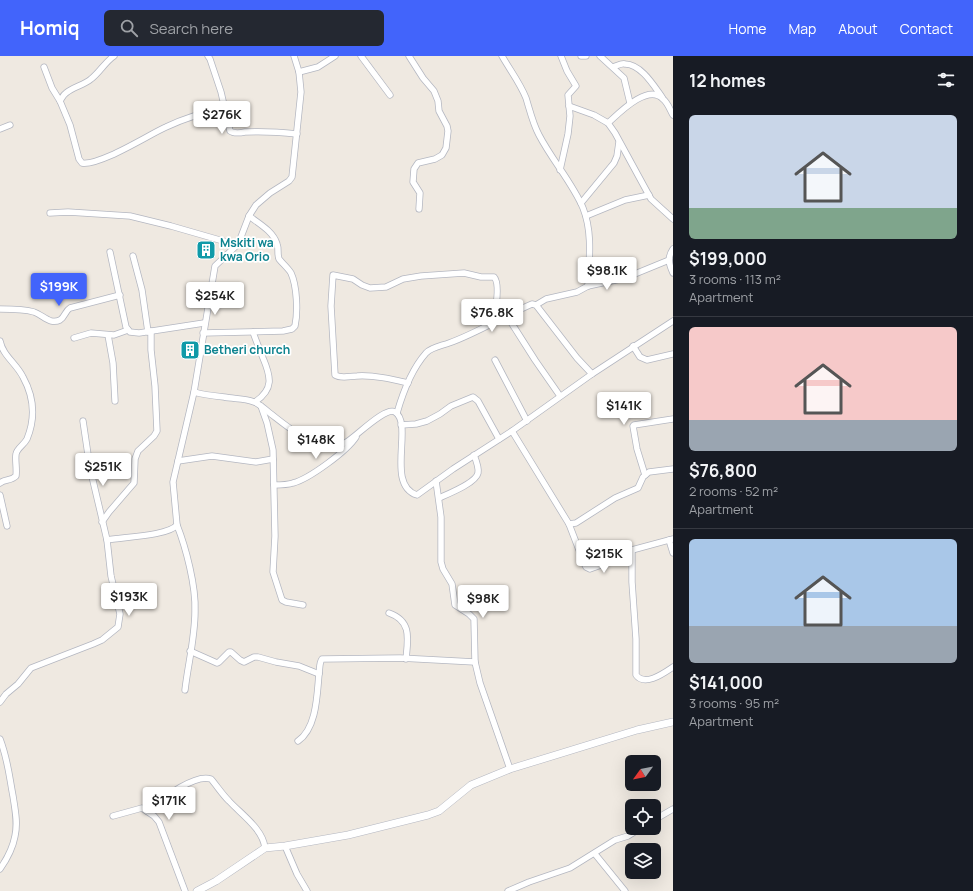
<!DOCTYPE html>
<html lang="en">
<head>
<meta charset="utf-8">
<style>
  body { margin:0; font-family:Manrope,sans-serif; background:#242831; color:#f1f3f6; height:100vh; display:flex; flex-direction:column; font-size:15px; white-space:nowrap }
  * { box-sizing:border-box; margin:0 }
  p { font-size:13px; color:#9ea1a6 }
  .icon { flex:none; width:22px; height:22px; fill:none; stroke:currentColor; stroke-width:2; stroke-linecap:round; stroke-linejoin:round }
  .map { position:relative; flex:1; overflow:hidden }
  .side { display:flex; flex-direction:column; background:#171b24; width:300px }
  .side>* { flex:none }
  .needle { width:26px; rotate:237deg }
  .buttons { position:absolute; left:625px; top:699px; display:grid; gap:8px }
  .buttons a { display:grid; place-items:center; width:36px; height:36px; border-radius:6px; background:#171b24; box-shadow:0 4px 16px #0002; font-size:20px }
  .price { position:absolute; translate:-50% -34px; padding:0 9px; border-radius:4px; background:#fff; color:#222; font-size:13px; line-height:26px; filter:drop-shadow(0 1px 2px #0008) }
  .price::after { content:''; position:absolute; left:50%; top:24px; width:12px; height:9px; margin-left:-6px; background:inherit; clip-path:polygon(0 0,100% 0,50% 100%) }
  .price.selected { background:#4264fb; color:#fff }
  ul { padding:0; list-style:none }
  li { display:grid; align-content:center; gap:8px; height:212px; padding:0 16px }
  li+li { border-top:1px solid #363941 }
  li span { display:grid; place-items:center; height:124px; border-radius:6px; color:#555 }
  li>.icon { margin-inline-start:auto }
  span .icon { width:72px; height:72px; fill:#fffc; stroke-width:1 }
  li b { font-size:17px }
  h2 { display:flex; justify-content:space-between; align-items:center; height:48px; padding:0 16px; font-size:17px }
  header { display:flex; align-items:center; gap:24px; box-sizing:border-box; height:56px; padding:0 20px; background:#4264fb; color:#fff }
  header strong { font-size:19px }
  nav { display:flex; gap:22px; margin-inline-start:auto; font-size:14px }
  .search { width:280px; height:36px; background:#242831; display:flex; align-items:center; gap:10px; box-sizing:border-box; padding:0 14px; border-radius:6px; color:#9ea1a6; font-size:15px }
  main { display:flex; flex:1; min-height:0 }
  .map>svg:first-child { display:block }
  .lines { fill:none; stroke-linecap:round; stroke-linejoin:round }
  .minor-casing { stroke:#b4b7c1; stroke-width:7 }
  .tertiary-casing { stroke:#b4b7c1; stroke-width:8 }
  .minor { stroke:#fff; stroke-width:5.5 }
  .tertiary { stroke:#fff; stroke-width:7 }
  .labels { text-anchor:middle; stroke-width:3.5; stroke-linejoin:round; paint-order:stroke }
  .culture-label { font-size:12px; font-weight:bold; fill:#0d838f; stroke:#fff; text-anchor:start }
</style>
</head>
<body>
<header>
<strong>Homiq</strong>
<div class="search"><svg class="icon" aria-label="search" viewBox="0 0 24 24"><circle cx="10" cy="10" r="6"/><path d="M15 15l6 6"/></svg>Search here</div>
<nav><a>Home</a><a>Map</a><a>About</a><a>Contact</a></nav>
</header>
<main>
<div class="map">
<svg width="673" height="835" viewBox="0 0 673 835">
  <rect width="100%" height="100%" fill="#efe9e1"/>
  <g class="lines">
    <g class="minor-casing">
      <g id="minor">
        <path d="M208,0L210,3L221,36L230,75C234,78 240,77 245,76C263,75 279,76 297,78"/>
        <polyline points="361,0 390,39"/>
        <polyline points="409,0 423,22 434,35 438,45 439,55 447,70 448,75 446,92 442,99 435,103 418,107 414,113 413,126 420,137 419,153"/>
        <path d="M502,0C510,14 520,27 526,42C530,55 533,68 539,79C552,104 573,128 583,152C593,177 589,205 588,230"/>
        <polyline points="581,0 586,0"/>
        <polyline points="600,0 624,22 630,47"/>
        <path d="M44,11L52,32L60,45C62,42 63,39 66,37C73,31 84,29 91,23C100,16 105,6 114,0"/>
        <path d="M613,11C617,10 621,7 625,8C641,8 654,30 662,41"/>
        <polyline points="299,16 318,11 335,0"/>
        <path d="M60,45L70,69L79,103L82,107C100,110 148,79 166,71C185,62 205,56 225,52"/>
        <polyline points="569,50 594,59 608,67 615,77 651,143 673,163"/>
        <path d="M608,67C619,57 648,27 663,43C668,47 670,54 673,59"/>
        <polyline points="0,73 10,69"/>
        <polyline points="560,114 568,78 570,60 568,39 576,30 567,15 561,0"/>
        <polyline points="581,147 614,107 617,100 619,86"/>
        <polyline points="50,157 68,156 130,160 171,170 237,189"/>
        <polyline points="586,160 625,144 649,139"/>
        <path d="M673,193C667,202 669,208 673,217"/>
        <polyline points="110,196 126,271 130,276 139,277 204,267"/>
        <polyline points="133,200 142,234 148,276"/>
        <polyline points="536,249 546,243 577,236 588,230 625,222 669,204"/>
        <path d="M0,253C11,253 24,253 34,256C43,259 50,269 60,264C65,261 65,255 70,252L120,239"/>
        <polyline points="507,260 535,304 560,340"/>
        <path d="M253,276C256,285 260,294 263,302C271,321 274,333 255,346"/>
        <path d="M203,277L283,275L292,273L295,270C298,256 297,230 291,217C288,212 283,208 279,203C277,198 279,193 277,188C273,175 258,167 249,160"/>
        <polyline points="108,279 113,307 115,345"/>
        <polyline points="74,282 91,277 114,279 128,274"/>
        <path d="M0,285C3,300 16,307 23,321C34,341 36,361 27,383C24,389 17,392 16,398C15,405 17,412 16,420C11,425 5,423 0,427"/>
        <polyline points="633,290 640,301 647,304 673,298"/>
        <polyline points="495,304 527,365"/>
        <path d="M408,327C391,323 374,319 357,320C350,320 341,323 335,319L331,250L333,219L353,223L362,229L370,232L386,231L403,223L421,220L464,217L481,221H494C501,228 495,257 493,267"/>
        <path d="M194,336C204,339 214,340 224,341C234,343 245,342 254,346C260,348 266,354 271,358C289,372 306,387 330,389C335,389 340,389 345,387C355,382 385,350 395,356C414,368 385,429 417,439L453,413L512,375L592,318L673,265"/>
        <polyline points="261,350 267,367 273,394 275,480 273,516 282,544 286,546 303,549"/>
        <path d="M397,357C403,336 411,314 426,297C432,291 441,290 449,287C477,277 504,260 532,248L536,249L577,302L592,318"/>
        <polyline points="401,369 416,368 427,365 440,358 451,350 473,341 478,345 499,383"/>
        <polyline points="512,375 569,468 576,467 615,442 638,432 643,421 649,416 673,413"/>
        <polyline points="178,405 212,400 256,406 273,403"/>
        <polyline points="645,419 637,393 633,370 634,369 673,363"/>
        <polyline points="436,425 441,461 441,506 443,513 452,528 455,549 469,558 474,563 475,606 480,627 510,713"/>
        <path d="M274,429C281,429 287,429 293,427C309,423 347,395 356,381"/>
        <polyline points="0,439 7,470"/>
        <path d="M439,442C448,438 476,427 478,417C479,412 476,404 474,399"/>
        <polyline points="102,466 109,456 134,427 135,403 138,395 154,380 157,375 155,330 151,294 151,275"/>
        <polyline points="569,468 584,507 586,511 590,513 604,508 632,494 673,483"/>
        <path d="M177,469C186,492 196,530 195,555C195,582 188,608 185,634"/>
        <path d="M107,484C123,481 168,480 177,469L173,426L194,336L215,210L235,191L239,186L249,160L256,149L270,137L289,125L292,121L301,36L299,16L294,0"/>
        <polyline points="669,484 673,497"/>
        <path d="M632,494V526L636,583V619C645,631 664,617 673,611"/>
        <path d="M389,557C412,565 408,583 406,603"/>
        <polyline points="190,595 217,607 219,606 229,596 231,596 240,604 244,606 254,601 258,601 276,606 299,610 319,618"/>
        <polyline points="0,646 6,638 18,628 31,612 93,588 102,584 118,571 120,558 111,520 107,484 90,412 83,365"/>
        <path d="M0,683C8,704 9,719 13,740C15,753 18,767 15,780C13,791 7,803 0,813"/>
        <path d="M298,685C317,672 317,638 319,618C320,613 319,607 322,603L400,602L475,606"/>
        <path d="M147,755C160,745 194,717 211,723C217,730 222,738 229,745C241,758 263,773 265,792"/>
        <polyline points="113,760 142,752 154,760 159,766 185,835"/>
        <polyline points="654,764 673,753"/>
        <polyline points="285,790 297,818 307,835"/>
        <polyline points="595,798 625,835"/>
        <polyline points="508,835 529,826 570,812 615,784 628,780 641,772"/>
      </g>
    </g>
    <g class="tertiary-casing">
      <polyline id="tertiary" points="197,835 216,825 265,792 285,790 348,779 428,759 439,755 471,729 510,713 637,674 673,666"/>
    </g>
    <use href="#minor" class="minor"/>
    <use href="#tertiary" class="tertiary"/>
  </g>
  <defs>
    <g id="building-square" transform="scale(1)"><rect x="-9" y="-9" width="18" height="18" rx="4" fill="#0f9aa8" stroke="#fff"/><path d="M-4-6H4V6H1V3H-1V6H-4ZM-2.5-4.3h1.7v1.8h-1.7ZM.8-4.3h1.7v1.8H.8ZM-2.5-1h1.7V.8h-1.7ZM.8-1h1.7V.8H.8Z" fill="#fff"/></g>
  </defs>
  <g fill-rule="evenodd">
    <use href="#building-square" x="206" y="194"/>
    <use href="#building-square" x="190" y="294"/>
  </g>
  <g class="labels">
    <g class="culture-label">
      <text x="220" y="191">Mskiti wa<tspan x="220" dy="14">kwa Orio</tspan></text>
      <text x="204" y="298">Betheri church</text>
    </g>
  </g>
</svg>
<div class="buttons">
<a><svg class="needle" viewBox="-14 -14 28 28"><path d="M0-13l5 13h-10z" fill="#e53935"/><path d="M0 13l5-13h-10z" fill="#9ea1a6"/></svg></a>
<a><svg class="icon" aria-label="locate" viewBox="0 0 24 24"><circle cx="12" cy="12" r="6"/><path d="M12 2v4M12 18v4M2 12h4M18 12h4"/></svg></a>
<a><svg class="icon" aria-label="layers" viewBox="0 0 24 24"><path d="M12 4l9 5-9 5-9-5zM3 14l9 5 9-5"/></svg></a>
</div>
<b class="price" style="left:222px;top:79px">$276K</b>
<b class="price" style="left:607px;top:235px">$98.1K</b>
<b class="price selected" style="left:59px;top:251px">$199K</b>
<b class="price" style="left:215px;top:260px">$254K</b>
<b class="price" style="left:492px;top:277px">$76.8K</b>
<b class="price" style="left:624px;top:370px">$141K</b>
<b class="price" style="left:316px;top:404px">$148K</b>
<b class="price" style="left:103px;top:431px">$251K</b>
<b class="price" style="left:604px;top:518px">$215K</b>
<b class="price" style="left:129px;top:561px">$193K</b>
<b class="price" style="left:483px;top:563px">$98K</b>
<b class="price" style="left:169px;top:765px">$171K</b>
</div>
<section class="side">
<h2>12 homes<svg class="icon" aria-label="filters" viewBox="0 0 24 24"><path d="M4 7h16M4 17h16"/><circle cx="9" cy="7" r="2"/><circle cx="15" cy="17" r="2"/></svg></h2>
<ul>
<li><span style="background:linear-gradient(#c9d6e8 75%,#7fa58c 0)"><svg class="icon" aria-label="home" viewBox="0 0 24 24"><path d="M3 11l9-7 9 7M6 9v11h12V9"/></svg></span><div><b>$199,000</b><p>3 rooms · 113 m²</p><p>Apartment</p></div></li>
<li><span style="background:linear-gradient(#f6c9c9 75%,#9aa5b1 0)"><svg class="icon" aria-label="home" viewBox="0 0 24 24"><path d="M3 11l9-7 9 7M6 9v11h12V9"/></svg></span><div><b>$76,800</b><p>2 rooms · 52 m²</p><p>Apartment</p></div></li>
<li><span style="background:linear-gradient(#a9c7e8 70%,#9aa5b1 0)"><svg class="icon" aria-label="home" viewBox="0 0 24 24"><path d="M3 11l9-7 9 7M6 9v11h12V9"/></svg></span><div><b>$141,000</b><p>3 rooms · 95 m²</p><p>Apartment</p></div></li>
</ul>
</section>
</main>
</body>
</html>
